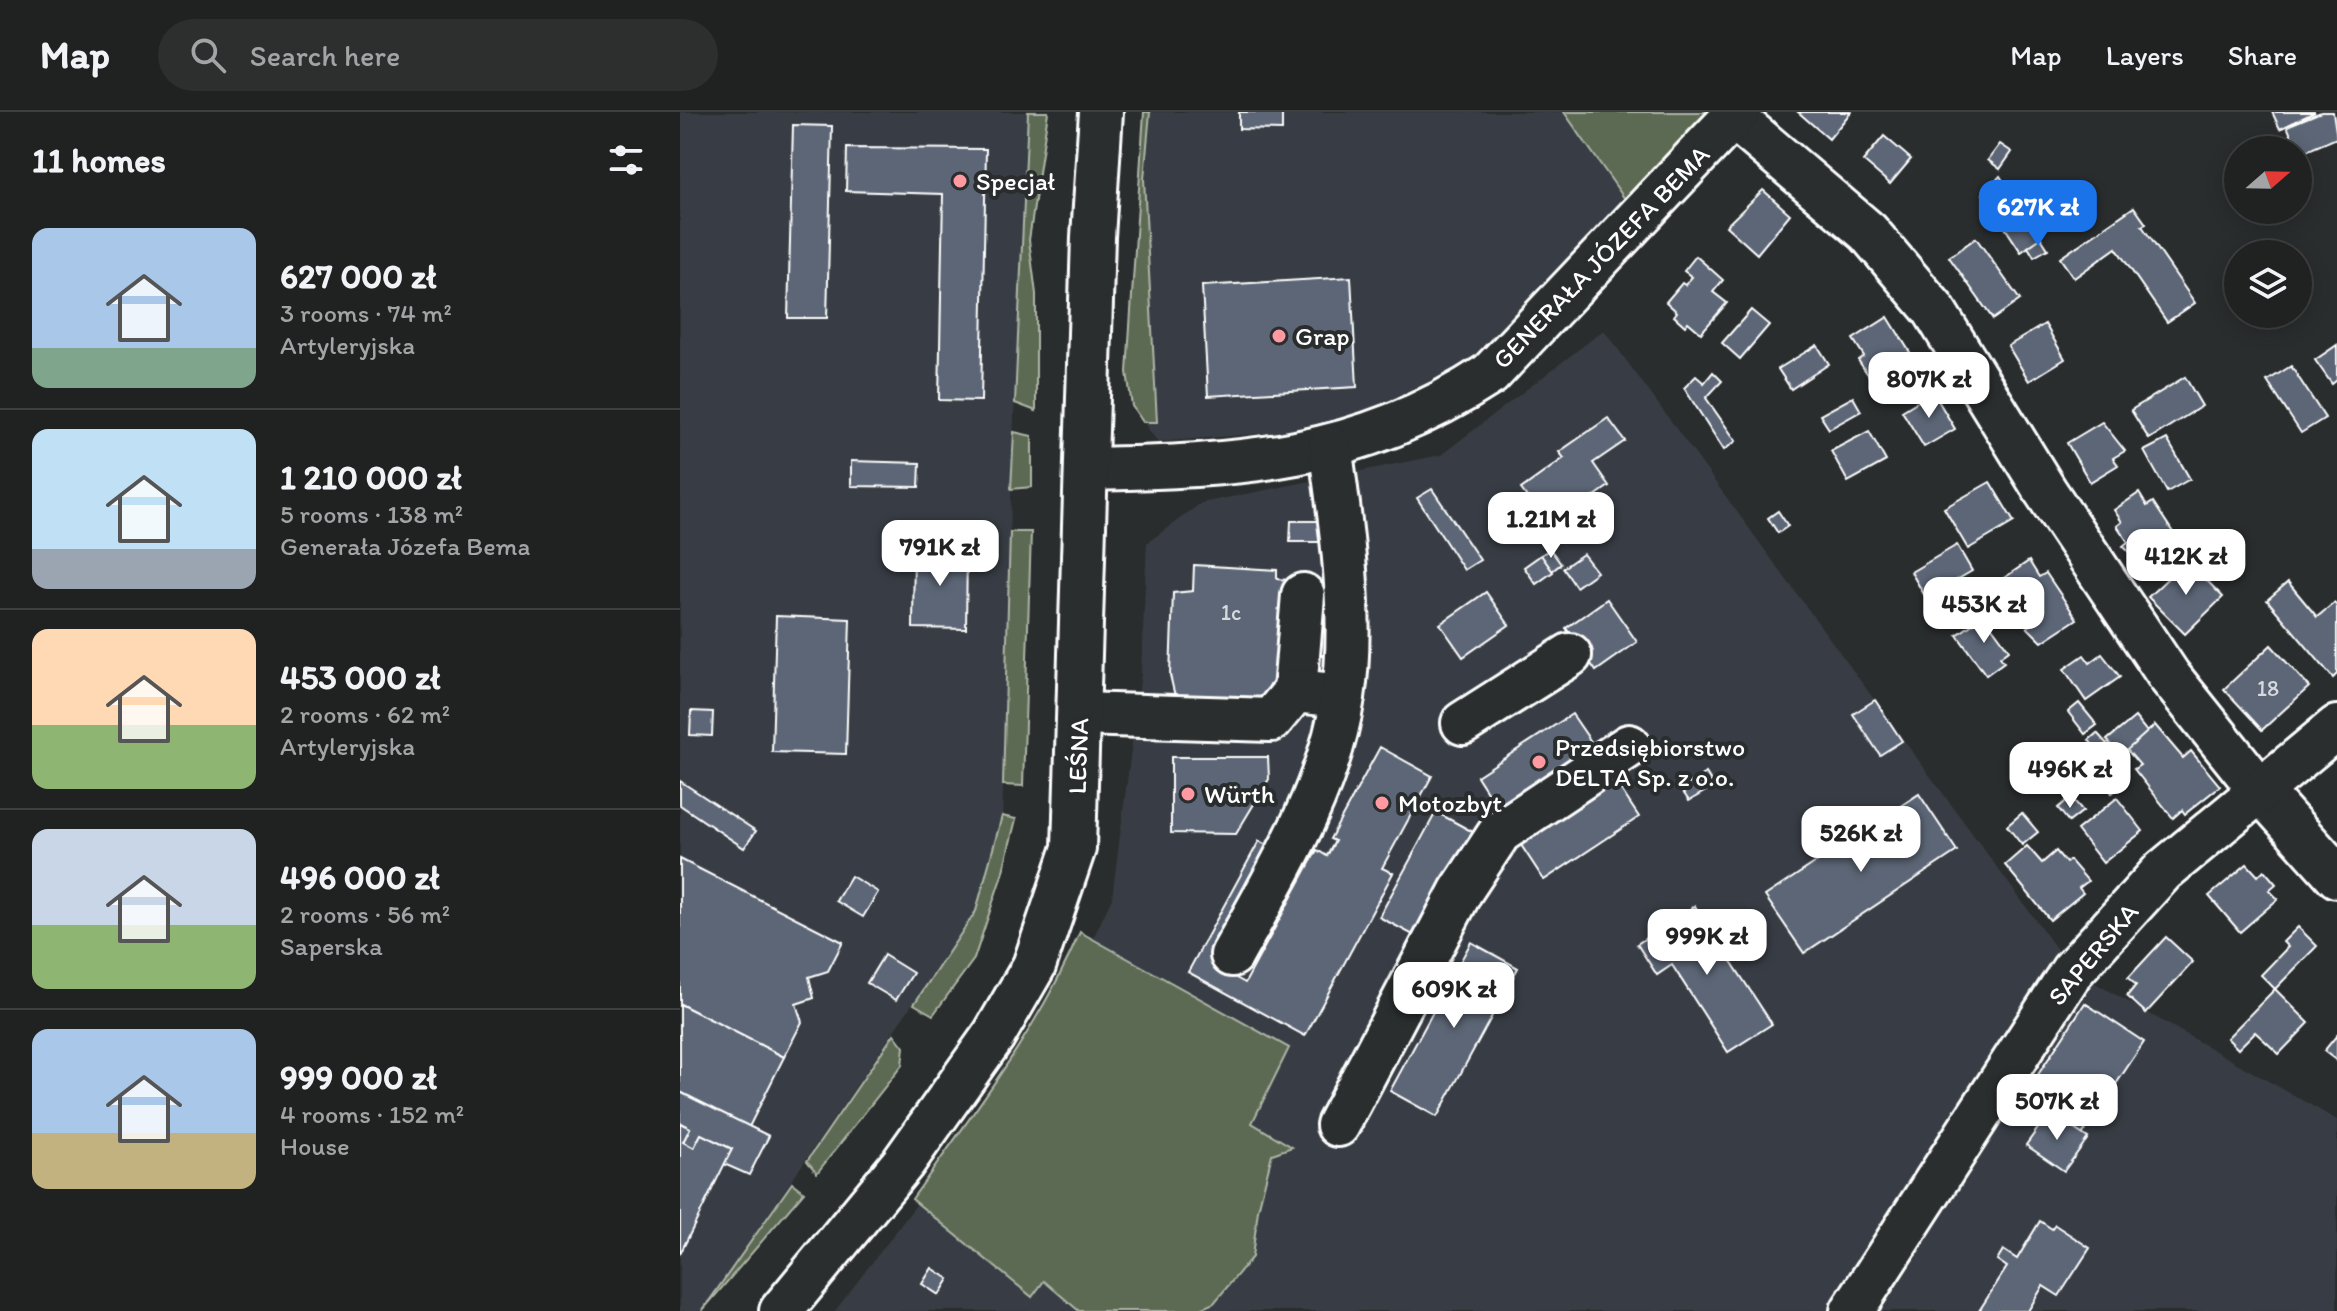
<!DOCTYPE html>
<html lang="en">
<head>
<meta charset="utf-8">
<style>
  body { margin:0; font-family:Itim,sans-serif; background:#2d2f2f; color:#f1f3f6; height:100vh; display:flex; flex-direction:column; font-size:30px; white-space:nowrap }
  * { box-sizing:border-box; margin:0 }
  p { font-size:26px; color:#a2a4a5 }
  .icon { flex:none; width:44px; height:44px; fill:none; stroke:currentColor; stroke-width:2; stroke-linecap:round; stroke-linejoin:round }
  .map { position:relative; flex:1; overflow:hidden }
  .panel { display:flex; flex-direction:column; background:#202222; width:680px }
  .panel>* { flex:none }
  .needle { width:52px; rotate:70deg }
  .controls { position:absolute; left:1544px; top:24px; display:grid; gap:16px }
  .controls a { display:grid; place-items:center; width:88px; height:88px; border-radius:50%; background:#202222; box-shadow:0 4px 20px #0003,0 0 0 2px #3d3f40; font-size:40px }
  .price { position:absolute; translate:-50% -68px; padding:0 18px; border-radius:16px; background:#fff; color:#222; font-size:26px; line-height:52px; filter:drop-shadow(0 2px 4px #0008) }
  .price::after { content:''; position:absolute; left:50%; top:48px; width:24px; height:18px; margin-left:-12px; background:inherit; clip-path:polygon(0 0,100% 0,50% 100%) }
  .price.current { background:#1a73e8; color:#fff }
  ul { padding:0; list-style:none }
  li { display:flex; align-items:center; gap:24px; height:200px; padding:0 32px }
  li+li { border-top:2px solid #3d3f40 }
  li span { display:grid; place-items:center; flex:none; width:224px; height:160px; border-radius:16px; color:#555 }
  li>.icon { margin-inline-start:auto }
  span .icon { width:96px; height:96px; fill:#fffc; stroke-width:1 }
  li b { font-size:34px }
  h2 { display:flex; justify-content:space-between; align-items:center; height:96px; padding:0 32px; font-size:34px }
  header { display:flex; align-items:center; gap:48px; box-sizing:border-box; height:112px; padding:0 40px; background:#202222; border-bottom:2px solid #3d3f40 }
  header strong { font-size:38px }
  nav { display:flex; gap:44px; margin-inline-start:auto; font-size:28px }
  .search { width:560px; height:72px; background:#2d2f2f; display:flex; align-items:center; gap:20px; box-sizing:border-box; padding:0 28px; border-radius:44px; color:#a2a4a5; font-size:30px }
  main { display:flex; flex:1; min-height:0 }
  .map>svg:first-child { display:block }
  .built { fill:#393e44 }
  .green { fill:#5d6b52; stroke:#aeb5a8; stroke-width:2 }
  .building { fill:#5b6676; stroke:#fff; stroke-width:2 }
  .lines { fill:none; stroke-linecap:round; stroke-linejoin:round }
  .minor-casing { stroke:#fff; stroke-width:48 }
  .minor { stroke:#2a2d2e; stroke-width:42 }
  .poi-dot { fill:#ff9aa2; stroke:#2a2d2e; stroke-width:3 }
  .labels { text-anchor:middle; stroke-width:8; stroke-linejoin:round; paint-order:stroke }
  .number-label { font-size:22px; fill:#d6d9dd }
  .poi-label { font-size:26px; fill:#fff; stroke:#2a2d2e; text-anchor:start }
  .street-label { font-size:26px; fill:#fff; stroke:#2a2d2e }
</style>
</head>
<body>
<header>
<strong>Map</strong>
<div class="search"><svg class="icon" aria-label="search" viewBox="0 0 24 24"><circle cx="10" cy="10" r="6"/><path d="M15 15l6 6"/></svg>Search here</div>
<nav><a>Map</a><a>Layers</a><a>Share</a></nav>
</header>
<main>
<section class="panel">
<h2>11 homes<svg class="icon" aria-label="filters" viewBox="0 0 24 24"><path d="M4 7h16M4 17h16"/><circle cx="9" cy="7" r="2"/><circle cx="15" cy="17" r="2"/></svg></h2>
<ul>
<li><span style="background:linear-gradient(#a9c7e8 75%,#7fa58c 0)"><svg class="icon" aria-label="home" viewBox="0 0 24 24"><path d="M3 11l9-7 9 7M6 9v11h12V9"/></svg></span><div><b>627 000 zł</b><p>3 rooms · 74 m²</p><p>Artyleryjska</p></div></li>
<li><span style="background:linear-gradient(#bfe0f5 75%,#9aa5b1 0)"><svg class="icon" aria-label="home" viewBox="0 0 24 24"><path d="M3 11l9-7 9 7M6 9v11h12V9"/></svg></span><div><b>1 210 000 zł</b><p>5 rooms · 138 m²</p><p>Generała Józefa Bema</p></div></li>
<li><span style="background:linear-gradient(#ffd9b3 60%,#8fb573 0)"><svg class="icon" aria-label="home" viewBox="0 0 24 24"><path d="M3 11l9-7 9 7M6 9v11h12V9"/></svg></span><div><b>453 000 zł</b><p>2 rooms · 62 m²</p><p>Artyleryjska</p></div></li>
<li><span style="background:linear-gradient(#c9d6e8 60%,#8fb573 0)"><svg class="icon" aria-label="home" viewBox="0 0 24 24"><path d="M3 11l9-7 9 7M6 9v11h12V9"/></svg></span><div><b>496 000 zł</b><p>2 rooms · 56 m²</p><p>Saperska</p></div></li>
<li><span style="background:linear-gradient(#a9c7e8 65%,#c2b280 0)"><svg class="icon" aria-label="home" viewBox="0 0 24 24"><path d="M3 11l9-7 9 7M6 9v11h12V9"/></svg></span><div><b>999 000 zł</b><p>4 rooms · 152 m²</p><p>House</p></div></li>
</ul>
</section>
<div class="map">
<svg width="1657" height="1199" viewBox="0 0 1657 1199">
  <rect width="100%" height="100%" fill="#2a2d2e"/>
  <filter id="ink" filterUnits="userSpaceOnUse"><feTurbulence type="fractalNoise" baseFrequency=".0125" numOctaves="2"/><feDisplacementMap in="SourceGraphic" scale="16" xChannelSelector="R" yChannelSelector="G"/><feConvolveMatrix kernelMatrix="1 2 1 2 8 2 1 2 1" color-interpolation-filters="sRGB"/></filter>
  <g filter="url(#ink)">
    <g class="built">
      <polygon points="0,0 348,0 332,349 322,713 296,799 22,1199 0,1199"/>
      <polygon points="470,0 884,0 949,93 818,229 733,282 656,315 478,330 463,310 477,309 464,67"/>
      <polygon points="924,218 1392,858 1657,1008 1657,1199 155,1199 370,918 432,786 461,561 467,431 521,391 761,343"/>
    </g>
    <g class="green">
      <polygon points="348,0 368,0 349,128 356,182 356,299 335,291"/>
      <polygon points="464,0 470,0 464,67 477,310 463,310 452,294 447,260"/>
      <polygon points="884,0 1034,0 949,93"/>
      <polygon points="334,320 352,324 352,375 331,377"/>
      <polygon points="330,420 351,420 343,674 323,673"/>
      <polygon points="322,704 336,707 322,763 294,847 253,903 234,892 296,799"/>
      <path d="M400,820L609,936L572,1011L612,1035L592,1042L578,1098L572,1145L534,1191L515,1199H399L364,1169L352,1185L232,1087C293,1001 358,918 400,820Z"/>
      <polygon points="214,922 224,935 222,953 137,1061 127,1049"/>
      <polygon points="112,1071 124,1080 22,1199"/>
    </g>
    <g class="building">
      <polygon points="559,0 602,0 602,18 559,17"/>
      <polygon points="1118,0 1171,0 1149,27"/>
      <polygon points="1592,0 1635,0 1600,17"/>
      <polygon points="1641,0 1653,0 1657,26 1619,42 1607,14"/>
      <polygon points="113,13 152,14 147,206 108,206"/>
      <polygon points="1204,24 1231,47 1210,72 1183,49"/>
      <polygon points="1320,32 1332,40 1320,57 1308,48"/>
      <polygon points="167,36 306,37 301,289 259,288 263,82 166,79"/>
      <polygon points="1320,64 1361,126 1341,140 1303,82"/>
      <polygon points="1083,78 1110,102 1077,142 1046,114"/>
      <polygon points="1353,92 1365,110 1355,116 1343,99"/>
      <polygon points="1454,95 1466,112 1462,114 1515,191 1487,210 1436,136 1394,166 1380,146"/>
      <polygon points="1296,126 1340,188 1313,207 1269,145"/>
      <polygon points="1361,126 1368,137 1354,145 1348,135"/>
      <polygon points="1016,144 1043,168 1033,180 1047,191 1021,221 1008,210 1005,214 994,204 997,200 986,190 1002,171 1005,173 1012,165 1004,159"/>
      <polygon points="671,165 677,275 528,284 522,174"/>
      <polygon points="1071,198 1089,213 1060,247 1042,231"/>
      <polygon points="1208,205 1231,242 1191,267 1178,248 1184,244 1173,227"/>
      <polygon points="1365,212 1385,247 1349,269 1328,234"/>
      <polygon points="1137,233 1149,252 1111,277 1098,257"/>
      <polygon points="1657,233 1657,268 1652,272 1635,248"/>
      <polygon points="1611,254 1645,306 1621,321 1587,269"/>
      <polygon points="1033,260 1042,269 1026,286 1056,329 1044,338 1004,276 1016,264 1024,271"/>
      <polygon points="1505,265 1522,294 1469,327 1451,298"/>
      <polygon points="1253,280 1275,317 1244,335 1222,299"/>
      <polygon points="1173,285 1181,299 1149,317 1140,303"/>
      <polygon points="928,306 945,329 913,351 929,374 870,416 841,377 884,346 879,340"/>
      <polygon points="1422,310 1445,339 1433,346 1438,353 1410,370 1387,331"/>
      <polygon points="1189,319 1206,349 1168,370 1151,339"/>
      <polygon points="1487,327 1510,367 1487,380 1464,339"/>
      <polygon points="171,349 240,351 239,375 171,374"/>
      <polygon points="1310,370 1334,410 1288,437 1264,396"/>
      <polygon points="752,377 800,448 784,458 737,386"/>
      <polygon points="1459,381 1467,394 1473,390 1496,425 1457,448 1443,434 1448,430 1437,414 1442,410 1434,398"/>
      <polygon points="1098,399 1108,414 1098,421 1088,406"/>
      <polygon points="611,409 643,409 643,430 610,430"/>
      <polygon points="238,415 291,417 290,435 237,433"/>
      <polygon points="1277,433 1292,459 1246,486 1231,460"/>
      <polygon points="234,436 287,437 286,517 233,516"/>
      <polygon points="870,437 881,452 872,459 861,443"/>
      <polygon points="903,442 917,460 896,475 883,456"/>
      <polygon points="861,443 873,460 856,472 844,455"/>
      <polygon points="1507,448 1543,485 1505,522 1468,485"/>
      <polygon points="1349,449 1359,465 1366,461 1397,507 1362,530 1347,515 1351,513 1321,468"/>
      <polygon points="514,453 597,458 597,467 608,468 606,560 595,588 501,587 494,580 490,563 493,481 513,479"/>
      <polygon points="1608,470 1637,505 1654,491 1657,494 1657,562 1653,566 1587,488"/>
      <polygon points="806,480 829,513 783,545 760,512"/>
      <polygon points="927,487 957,530 916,559 886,516"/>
      <polygon points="96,504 170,507 166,642 92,640"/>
      <polygon points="1304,504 1329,538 1320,545 1324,550 1306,563 1277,523"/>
      <polygon points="1591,533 1629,575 1582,618 1544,577"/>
      <polygon points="1422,542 1440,565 1406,589 1384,557 1404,543 1410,551"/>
      <polygon points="1195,588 1222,629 1200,643 1173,602"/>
      <polygon points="1399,591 1417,613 1405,622 1388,600"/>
      <polygon points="11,599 33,600 32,624 10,623"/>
      <polygon points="892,602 916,637 820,700 797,664"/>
      <polygon points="1455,605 1468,621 1440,644 1427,628"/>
      <polygon points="1475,613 1503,646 1511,639 1540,674 1505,702 1502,698 1493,706 1454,657 1460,653 1447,638"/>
      <polygon points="1417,621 1427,632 1418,640 1409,628"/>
      <polygon points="700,635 752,664 702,756 713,761 625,924 508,860 579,729 596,738 533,853 565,871 637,738 647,744 655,729 650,727"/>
      <polygon points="491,645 588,645 589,667 556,722 491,721"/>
      <polygon points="1429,651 1445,671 1432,681 1417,661"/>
      <polygon points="1026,661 1034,674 1009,689 1001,677"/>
      <polygon points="0,669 76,719 64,736 0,693"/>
      <polygon points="936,670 959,705 864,768 841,733"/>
      <polygon points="1239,682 1277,739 1124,841 1085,784"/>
      <polygon points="1391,685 1403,699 1389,710 1378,696"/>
      <polygon points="1437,686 1463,719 1423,751 1397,718"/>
      <polygon points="756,700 793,720 737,825 699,805"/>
      <polygon points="1342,701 1358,720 1342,733 1327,714"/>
      <polygon points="1347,734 1362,751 1376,739 1386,751 1390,748 1408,769 1399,776 1403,781 1370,808 1325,753"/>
      <polygon points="0,747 163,830 148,859 129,865 134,886 116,892 122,910 104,945 0,892"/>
      <polygon points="1567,752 1578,764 1584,758 1596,772 1589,778 1598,787 1560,820 1529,784"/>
      <polygon points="171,764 198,780 183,805 156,789"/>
      <polygon points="1015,794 1092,912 1048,940 992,853 977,863 957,832"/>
      <polygon points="1618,815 1637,834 1595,877 1581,863 1608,835 1603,830"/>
      <polygon points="1486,825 1513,850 1466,901 1447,884 1456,873 1448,866"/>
      <polygon points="791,830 838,856 757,1005 710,979"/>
      <polygon points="204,843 233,861 216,888 187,871"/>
      <polygon points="1595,877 1629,911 1599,942 1575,920 1558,937 1547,926"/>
      <polygon points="1405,891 1464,930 1402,1023 1344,984"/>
      <polygon points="0,892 104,945 69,1015 0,980"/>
      <polygon points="1657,923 1657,949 1644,939"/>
      <polygon points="0,980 89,1024 69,1063 44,1052 52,1037 21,1022 14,1036 3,1030 10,1016 0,1011"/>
      <polygon points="1369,1001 1408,1026 1384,1059 1346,1033"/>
      <polygon points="0,1011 10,1016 3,1030 14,1036 21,1022 52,1037 0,1142"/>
      <polygon points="1360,1109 1372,1117 1375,1113 1410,1136 1379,1184 1363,1174 1348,1199 1299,1199 1327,1155 1317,1148 1323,1138 1337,1147"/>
      <polygon points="252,1156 269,1167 259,1183 242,1172"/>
    </g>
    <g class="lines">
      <g class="minor-casing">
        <g id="minor">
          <polyline points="1053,5 1188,120 1254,198 1366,380 1489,564 1580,678 1657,764"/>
          <path d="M406,357C560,354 677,349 810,262L1058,0"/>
          <polyline points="615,579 623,483"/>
          <polyline points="400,602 591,608 615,579 663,584"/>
          <polyline points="783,611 890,543"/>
          <path d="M552,843C597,762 649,678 663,585C675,509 661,410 650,334"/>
          <polyline points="658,1013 781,779 820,720 949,634"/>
          <polyline points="101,1199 223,1051 314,923 354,854 394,736 413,125 421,0"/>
          <polyline points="1172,1199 1392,859 1483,759 1657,615"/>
        </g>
      </g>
      <use href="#minor" class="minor"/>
    </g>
  </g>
  <g class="poi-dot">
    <circle cx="280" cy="69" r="8"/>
    <circle cx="599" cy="224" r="8"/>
    <circle cx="859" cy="650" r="8"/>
    <circle cx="508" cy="682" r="8"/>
    <circle cx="702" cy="691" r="8"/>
  </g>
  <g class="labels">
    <g class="number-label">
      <text x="551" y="508">1c</text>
      <text x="1588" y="584">18</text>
    </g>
    <g class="poi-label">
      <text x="296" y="78">Specjał</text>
      <text x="615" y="233">Grap</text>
      <text x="875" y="644">Przedsiębiorstwo<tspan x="875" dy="30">DELTA Sp. z o.o.</tspan></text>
      <text x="524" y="691">Würth</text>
      <text x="718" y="700">Motozbyt</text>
    </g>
    <g class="street-label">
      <text transform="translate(921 145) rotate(-46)" y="9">GENERAŁA JÓZEFA BEMA</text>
      <text transform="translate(398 644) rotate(-88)" y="9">LEŚNA</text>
      <text transform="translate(1413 842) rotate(-50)" y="9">SAPERSKA</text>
    </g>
  </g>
</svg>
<div class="controls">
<a><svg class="needle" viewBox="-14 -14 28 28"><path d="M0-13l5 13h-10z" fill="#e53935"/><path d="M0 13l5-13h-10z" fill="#a2a4a5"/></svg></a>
<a><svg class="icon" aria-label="layers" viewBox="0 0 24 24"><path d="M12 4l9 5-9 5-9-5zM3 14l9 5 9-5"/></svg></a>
</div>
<b class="price current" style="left:1358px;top:136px">627K zł</b>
<b class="price" style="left:1249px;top:308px">807K zł</b>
<b class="price" style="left:871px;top:448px">1.21M zł</b>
<b class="price" style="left:260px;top:476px">791K zł</b>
<b class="price" style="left:1506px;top:485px">412K zł</b>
<b class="price" style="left:1304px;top:533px">453K zł</b>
<b class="price" style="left:1390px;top:698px">496K zł</b>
<b class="price" style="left:1181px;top:762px">526K zł</b>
<b class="price" style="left:1027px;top:865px">999K zł</b>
<b class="price" style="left:774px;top:918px">609K zł</b>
<b class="price" style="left:1377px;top:1030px">507K zł</b>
</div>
</main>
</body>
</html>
